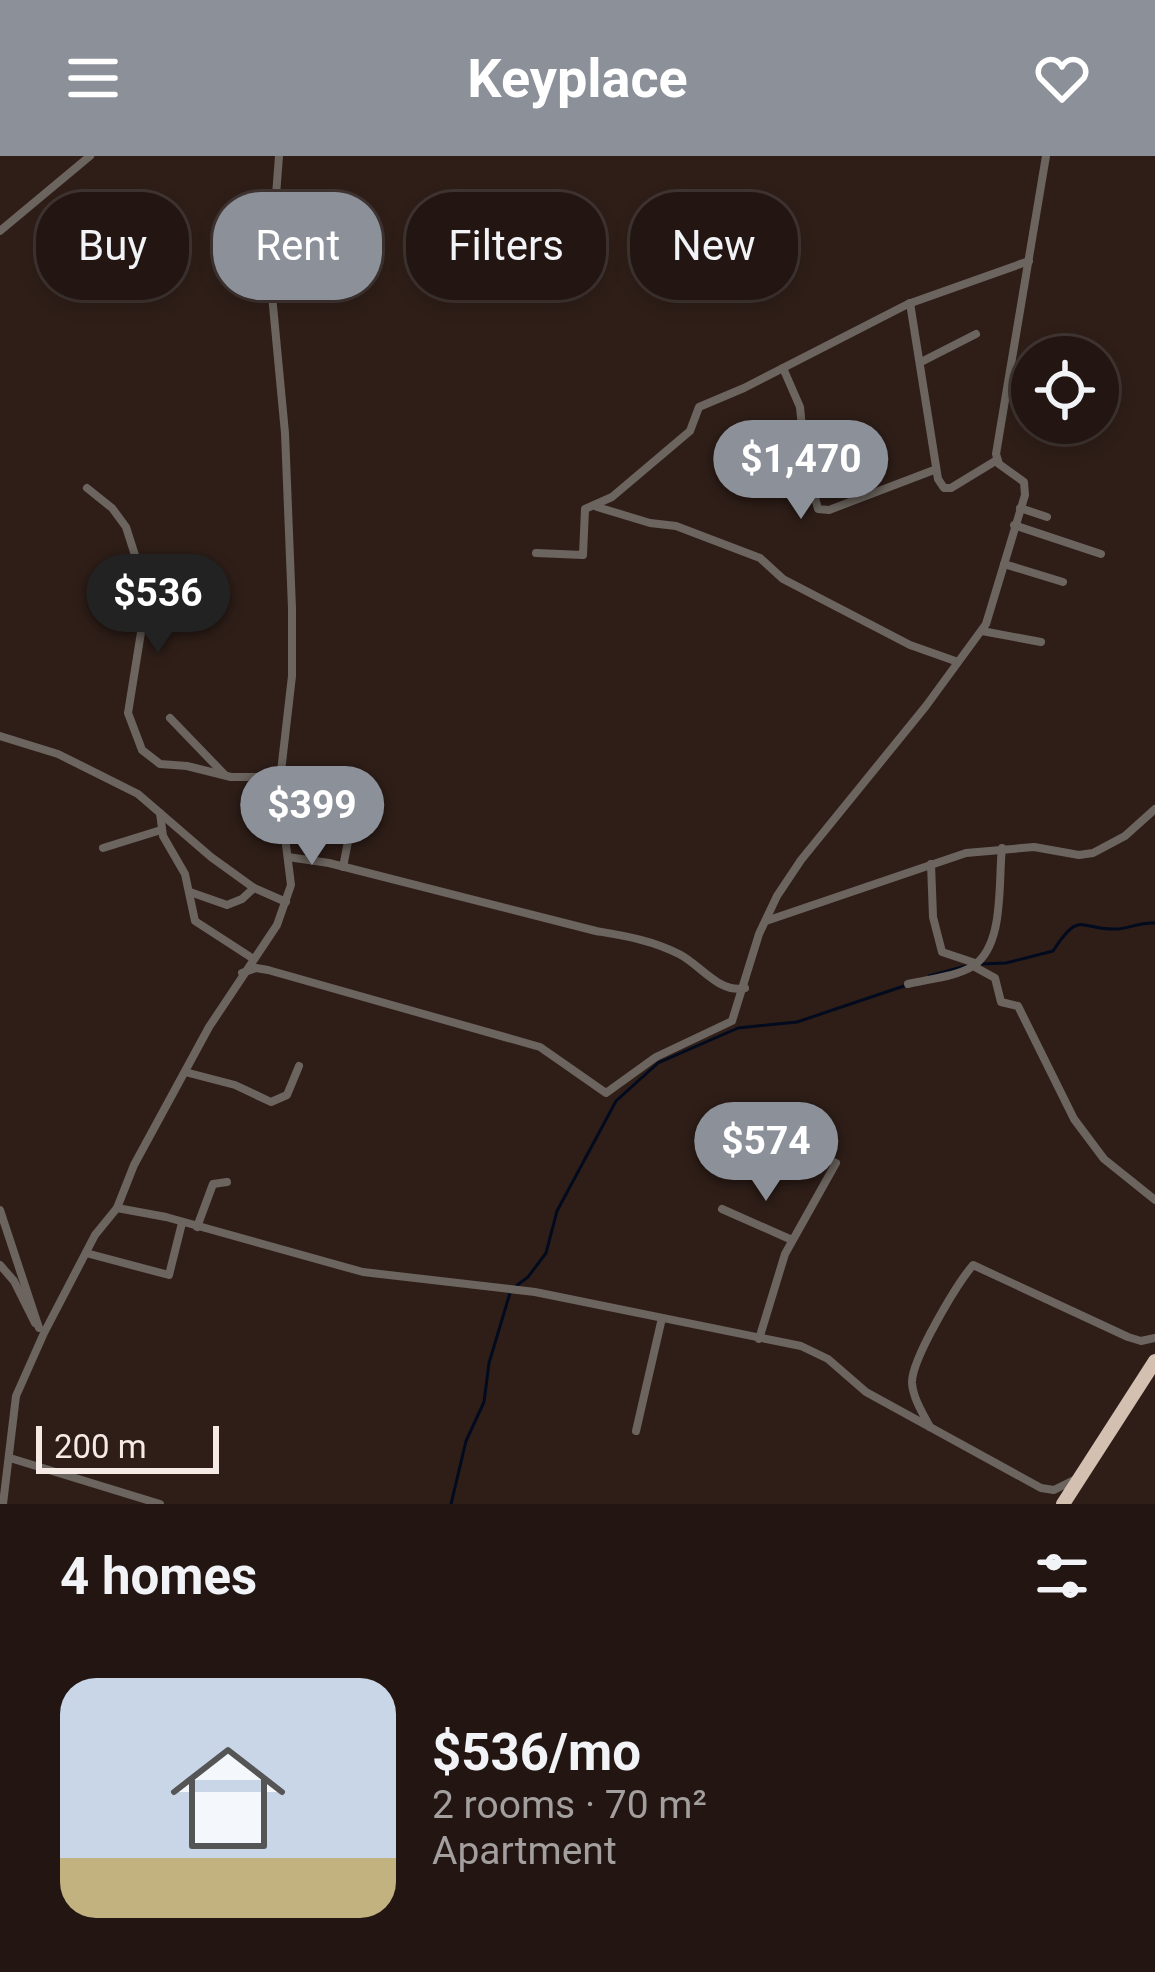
<!DOCTYPE html>
<html lang="en">
<head>
<meta charset="utf-8">
<style>
  body { margin:0; font-family:Roboto,sans-serif; background:#2b1f1b; color:#f1f3f6; height:100vh; display:flex; flex-direction:column; font-size:45px; white-space:nowrap }
  * { box-sizing:border-box; margin:0 }
  p { font-size:39px; color:#a39f9f }
  .icon { flex:none; width:66px; height:66px; fill:none; stroke:currentColor; stroke-width:2; stroke-linecap:round; stroke-linejoin:round }
  .map { position:relative; height:1348px; overflow:hidden }
  .details { display:flex; flex-direction:column; background:#231612; flex:1 }
  .details>* { flex:none }
  .banner { position:absolute; left:36px; top:36px; width:1083px; height:108px; display:flex; gap:24px }
  .controls { position:absolute; left:1011px; top:180px; display:grid; gap:24px }
  .controls a { display:grid; place-items:center; width:108px; height:108px; border-radius:50%; background:#231612; box-shadow:0 6px 18px #0003,0 0 0 3px #403532; font-size:60px }
  .scale { position:absolute; left:36px; bottom:30px; width:183px; box-sizing:border-box; padding-left:12px; border:6px solid #f6eae5; border-top:0; font-size:33px; line-height:42px; white-space:nowrap; color:#f6eae5; -webkit-text-stroke:9px #2f1e18; paint-order:stroke }
  .price { position:absolute; translate:-50% -102px; padding:0 27px; border-radius:42px; background:#8c9099; color:#fff; font-size:39px; line-height:78px; filter:drop-shadow(0 3px 6px #0008) }
  .price::after { content:''; position:absolute; left:50%; top:72px; width:36px; height:27px; margin-left:-18px; background:inherit; clip-path:polygon(0 0,100% 0,50% 100%) }
  .price.selected { background:#222; color:#fff }
  ul { padding:0; list-style:none }
  li { display:flex; align-items:center; gap:36px; height:300px; padding:0 60px }
  li+li { border-top:3px solid #403532 }
  li span { display:grid; place-items:center; flex:none; width:336px; height:240px; border-radius:36px; color:#555 }
  li>.icon { margin-inline-start:auto }
  span .icon { width:144px; height:144px; fill:#fffc; stroke-width:1 }
  li b { font-size:51px }
  h2 { display:flex; justify-content:space-between; align-items:center; height:144px; padding:0 60px; font-size:51px }
  .pill { padding:0 42px; border-radius:48px; background:#231612; box-shadow:0 6px 18px #0003,0 0 0 3px #403532; font-size:42px; line-height:108px }
  .pill.selected { background:#8c9099; color:#fff }
  header { display:flex; justify-content:space-between; align-items:center; height:156px; padding:0 60px; background:#8c9099; color:#fff; font-size:54px; font-weight:700 }
  .map>svg:first-child { display:block }
  .lines { fill:none; stroke-linecap:round; stroke-linejoin:round }
  .stream { stroke:#020b1e; stroke-width:3 }
  .minor { stroke:#6c655f; stroke-width:8 }
  .highway { stroke:#d3c0b1; stroke-width:14 }
</style>
</head>
<body>
<header><svg class="icon" aria-label="menu" viewBox="0 0 24 24"><path d="M4 6h16M4 12h16M4 18h16"/></svg>Keyplace<svg class="icon" aria-label="heart" viewBox="0 0 24 24"><path d="M12 20l-8-8c-3-5 5-10 8-4 3-6 11-1 8 4z"/></svg></header>
<div class="map">
<svg width="1155" height="1348" viewBox="0 0 1155 1348">
  <rect width="100%" height="100%" fill="#2f1e18"/>
  <g class="lines">
    <g class="stream">
      <path d="M982,808L1006,807L1053,795C1081,752 1080,775 1118,773C1130,772 1141,766 1155,767"/>
      <polyline points="929,820 966,810"/>
      <polyline points="516,1130 528,1121 546,1097 557,1055 616,945 658,907 738,872 797,866 904,830"/>
      <polyline points="451,1348 466,1285 484,1246 489,1207 510,1137"/>
    </g>
    <g class="minor">
      <polyline points="0,75 90,0"/>
      <polyline points="910,147 938,323 944,332 951,332 997,304"/>
      <polyline points="921,206 976,178"/>
      <polyline points="783,212 800,251 805,303 818,353 829,354 934,314"/>
      <polyline points="87,332 112,352 126,371 141,418 143,464 128,557 142,594 160,608 187,610 231,621 279,621"/>
      <polyline points="597,351 650,367 676,370 760,402 783,423 910,489 958,506"/>
      <polyline points="1020,352 1047,361"/>
      <polyline points="1014,369 1101,398"/>
      <polyline points="536,397 583,399 585,353 612,341 690,275 699,251 744,232 908,148 1029,105"/>
      <polyline points="1004,408 1063,426"/>
      <polyline points="982,475 1041,486"/>
      <polyline points="170,562 224,618"/>
      <polyline points="0,580 58,598 138,638 211,701 254,732 286,746"/>
      <polyline points="160,657 163,680 185,718 195,765 252,802"/>
      <polyline points="103,692 161,674"/>
      <path d="M288,701L329,707L596,775C625,780 652,784 679,798C701,809 719,838 745,832"/>
      <polyline points="931,708 933,761 942,796 975,807"/>
      <polyline points="343,711 351,670 358,652"/>
      <polyline points="190,736 227,749 242,743 254,732"/>
      <polyline points="766,765 966,697 1034,691 1079,699 1093,697 1125,680 1155,653"/>
      <polyline points="973,810 995,822 1001,846 1018,850 1074,963 1104,1003 1155,1044"/>
      <polyline points="242,817 256,812 268,814 540,891 606,937 656,901 732,865 759,778 777,740 801,704 926,550 986,468 1025,339 1024,326 999,308 996,298 1046,0"/>
      <path d="M908,828C928,823 956,821 973,810C1005,789 998,726 1002,692"/>
      <polyline points="185,916 235,929 271,946 287,939 299,910"/>
      <polyline points="726,964 836,1007 785,1098 759,1183"/>
      <polyline points="117,1052 166,1061 363,1116 535,1136 801,1190 828,1203 866,1236 1041,1332 1054,1334 1076,1323"/>
      <polyline points="722,1053 792,1084"/>
      <polyline points="0,1054 39,1172"/>
      <polyline points="197,1071 213,1028 227,1026"/>
      <polyline points="86,1097 169,1119 182,1067"/>
      <polyline points="0,1109 14,1125 35,1167"/>
      <path d="M930,1271C923,1258 913,1242 912,1227C911,1204 957,1128 973,1109L1128,1181L1141,1185L1155,1182"/>
      <polyline points="636,1275 662,1162"/>
      <polyline points="10,1302 160,1348"/>
      <polyline points="3,1348 16,1240 44,1177 95,1079 117,1052 134,1009 209,871 277,769 291,729 279,633 292,520 292,452 285,277 270,118 279,0"/>
    </g>
    <polyline class="highway" points="1063,1348 1155,1205"/>
  </g>
</svg>
<div class="controls">
<a><svg class="icon" aria-label="locate" viewBox="0 0 24 24"><circle cx="12" cy="12" r="6"/><path d="M12 2v4M12 18v4M2 12h4M18 12h4"/></svg></a>
</div>
<div class="scale">200 m</div>
<b class="price" style="left:801px;top:366px">$1,470</b>
<b class="price selected" style="left:158px;top:500px">$536</b>
<b class="price" style="left:312px;top:712px">$399</b>
<b class="price" style="left:766px;top:1048px">$574</b>
<div class="banner">
<a class="pill">Buy</a>
<a class="pill selected">Rent</a>
<a class="pill">Filters</a>
<a class="pill">New</a>
</div>
</div>
<section class="details">
<h2>4 homes<svg class="icon" aria-label="filters" viewBox="0 0 24 24"><path d="M4 7h16M4 17h16"/><circle cx="9" cy="7" r="2"/><circle cx="15" cy="17" r="2"/></svg></h2>
<ul>
<li><span style="background:linear-gradient(#c9d6e8 75%,#c2b280 0)"><svg class="icon" aria-label="home" viewBox="0 0 24 24"><path d="M3 11l9-7 9 7M6 9v11h12V9"/></svg></span><div><b>$536/mo</b><p>2 rooms · 70 m²</p><p>Apartment</p></div></li>
</ul>
</section>
</body>
</html>
